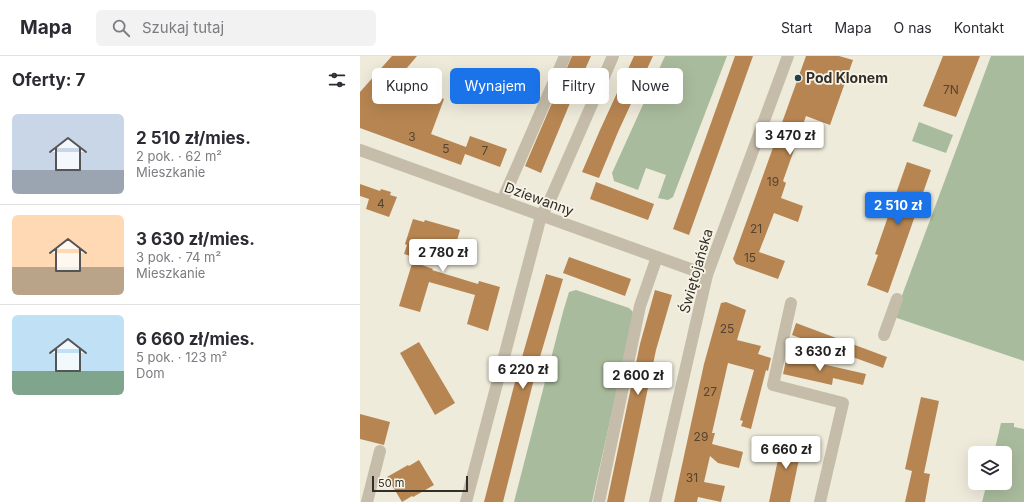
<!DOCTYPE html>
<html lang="pl">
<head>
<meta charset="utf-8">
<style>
  body { margin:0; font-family:Inter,sans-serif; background:#f2f2f3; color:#2b2b33; height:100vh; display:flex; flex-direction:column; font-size:15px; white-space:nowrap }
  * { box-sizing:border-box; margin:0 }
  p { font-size:13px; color:#7c7c81 }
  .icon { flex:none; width:22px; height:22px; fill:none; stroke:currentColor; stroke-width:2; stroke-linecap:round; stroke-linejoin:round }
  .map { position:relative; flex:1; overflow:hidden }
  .sheet { display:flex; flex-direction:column; background:#fff; width:360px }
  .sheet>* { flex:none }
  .top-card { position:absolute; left:12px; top:12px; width:380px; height:36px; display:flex; gap:8px }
  .buttons { position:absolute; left:608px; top:390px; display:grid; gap:8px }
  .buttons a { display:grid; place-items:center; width:44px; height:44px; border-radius:6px; background:#fff; box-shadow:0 4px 16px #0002; font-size:20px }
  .scale { position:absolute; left:12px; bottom:10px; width:96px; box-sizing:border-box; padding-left:4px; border:2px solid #332e28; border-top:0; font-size:11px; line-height:14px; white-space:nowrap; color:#332e28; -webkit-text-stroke:3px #f7f4e7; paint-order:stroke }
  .price { position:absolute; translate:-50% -34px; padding:0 9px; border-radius:4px; background:#fff; color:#222; font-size:13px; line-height:26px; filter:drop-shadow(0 1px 2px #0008) }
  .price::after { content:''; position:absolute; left:50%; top:24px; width:12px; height:9px; margin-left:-6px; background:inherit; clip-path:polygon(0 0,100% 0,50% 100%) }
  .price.on { background:#1a73e8; color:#fff }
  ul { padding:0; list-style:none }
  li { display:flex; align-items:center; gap:12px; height:100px; padding:0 12px }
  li+li { border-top:1px solid #e1e1e2 }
  li span { display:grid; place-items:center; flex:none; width:112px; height:80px; border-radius:6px; color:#555 }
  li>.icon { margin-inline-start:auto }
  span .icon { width:48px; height:48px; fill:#fffc; stroke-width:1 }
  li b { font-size:17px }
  h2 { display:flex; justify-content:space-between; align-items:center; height:48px; padding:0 12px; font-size:17px }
  .chip { padding:0 14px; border-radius:6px; background:#fff; box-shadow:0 4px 16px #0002; font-size:14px; line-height:36px }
  .chip.on { background:#1a73e8; color:#fff }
  header { display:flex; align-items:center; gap:24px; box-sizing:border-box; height:56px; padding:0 20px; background:#fff; border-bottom:1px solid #e1e1e2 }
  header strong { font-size:19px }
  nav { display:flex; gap:22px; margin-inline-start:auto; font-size:14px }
  .search { width:280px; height:36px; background:#f2f2f3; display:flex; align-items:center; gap:10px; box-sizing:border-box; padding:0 14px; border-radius:6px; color:#7c7c81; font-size:15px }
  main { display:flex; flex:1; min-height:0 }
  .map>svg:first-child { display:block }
  .green { fill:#a9bb9d }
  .building { fill:#b78551 }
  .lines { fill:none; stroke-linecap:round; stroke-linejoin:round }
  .minor { stroke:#c5bda9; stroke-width:12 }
  .poi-dot { fill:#23404f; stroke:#f7f4e7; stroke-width:1.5 }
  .labels { text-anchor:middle; stroke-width:3.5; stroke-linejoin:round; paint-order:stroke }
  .number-label { font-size:12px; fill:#544432 }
  .poi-label { font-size:14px; font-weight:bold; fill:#332e28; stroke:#f7f4e7; text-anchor:start }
  .street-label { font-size:14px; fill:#332e28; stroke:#f7f4e7 }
</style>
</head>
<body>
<header>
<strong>Mapa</strong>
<div class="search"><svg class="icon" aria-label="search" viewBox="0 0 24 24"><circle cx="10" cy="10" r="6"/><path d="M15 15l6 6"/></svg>Szukaj tutaj</div>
<nav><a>Start</a><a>Mapa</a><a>O nas</a><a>Kontakt</a></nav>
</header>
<main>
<section class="sheet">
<h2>Oferty: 7<svg class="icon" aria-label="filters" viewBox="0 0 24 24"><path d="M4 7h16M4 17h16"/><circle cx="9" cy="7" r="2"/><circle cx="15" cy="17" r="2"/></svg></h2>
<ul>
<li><span style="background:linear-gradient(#c9d6e8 70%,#9aa5b1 0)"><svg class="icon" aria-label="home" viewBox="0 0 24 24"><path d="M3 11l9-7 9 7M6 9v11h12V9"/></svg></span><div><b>2 510 zł/mies.</b><p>2 pok. · 62 m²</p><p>Mieszkanie</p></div></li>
<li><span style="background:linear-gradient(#ffd9b3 65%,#b9a48a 0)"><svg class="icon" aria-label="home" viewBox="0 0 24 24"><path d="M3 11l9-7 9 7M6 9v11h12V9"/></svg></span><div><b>3 630 zł/mies.</b><p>3 pok. · 74 m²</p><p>Mieszkanie</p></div></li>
<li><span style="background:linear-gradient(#bfe0f5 70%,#7fa58c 0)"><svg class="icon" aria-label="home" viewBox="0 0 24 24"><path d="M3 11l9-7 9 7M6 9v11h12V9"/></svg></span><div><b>6 660 zł/mies.</b><p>5 pok. · 123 m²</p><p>Dom</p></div></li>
</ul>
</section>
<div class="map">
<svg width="664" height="446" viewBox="0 0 664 446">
  <rect width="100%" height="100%" fill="#eeebdb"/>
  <g class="green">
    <polygon points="305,0 367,0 313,141 308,144 298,142 306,119 286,112 278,134 254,125 252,117"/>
    <polygon points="631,0 664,0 664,305 534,261"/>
    <polygon points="559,66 593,79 586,97 552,85"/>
    <polygon points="216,234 269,252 274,257 232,446 154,446 203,256 209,236"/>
    <polygon points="641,367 654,367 654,371 664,373 664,446 622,446 627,427 645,427 645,397 634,397"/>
  </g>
  <g class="building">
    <polygon points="32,0 57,0 35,26 46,30 43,37 65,44 67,38 84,43 71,78 106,91 110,80 147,93 140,111 105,98 101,109 0,72 0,36"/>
    <polygon points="212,0 231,0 210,47 181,117 165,110"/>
    <polygon points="274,0 293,0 258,76 239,122 222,116 240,74"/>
    <polygon points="375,0 393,0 329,179 313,173"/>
    <polygon points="446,0 479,0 493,4 470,69 446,60 423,125 426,127 421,142 443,150 438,166 414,157 399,196 425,205 418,223 376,208 373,203"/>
    <polygon points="583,0 620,0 596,61 563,50"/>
    <polygon points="547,106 571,114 528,237 507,229 518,199 515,198"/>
    <polygon points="236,126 294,148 288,164 230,143"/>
    <polygon points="0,128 20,135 21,133 31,136 30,139 37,141 29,161 6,153 9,143 0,140"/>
    <polygon points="53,163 64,166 65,164 100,174 93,198 67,190 62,209 73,213 72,214 118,228 119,225 140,231 128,275 107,268 115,239 69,226 60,256 39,250 54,201 44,198 47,189 45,188"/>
    <polygon points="209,201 271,223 265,240 203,217"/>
    <polygon points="186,218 203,223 177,311 143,446 124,446 156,322"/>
    <polygon points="295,234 312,239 296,294 264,446 247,446 280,288"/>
    <polygon points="366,246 386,254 377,284 401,290 398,298 411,302 408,315 406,314 391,373 381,370 383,365 380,364 394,314 368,307 352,377 355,377 352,388 383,396 379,412 358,407 350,400 344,426 365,430 361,446 338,441 337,446 314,446 344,308 361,247"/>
    <polygon points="436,267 527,301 523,312 432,279"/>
    <polygon points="59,286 95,347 75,359 40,297"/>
    <polygon points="427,300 506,318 503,329 473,322 472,329 423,318"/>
    <polygon points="561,341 579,345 564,417 570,418 565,446 545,446 552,415 545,413"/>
    <polygon points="0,358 30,366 24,389 0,383"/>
    <polygon points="423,380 443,384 430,446 409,446"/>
    <polygon points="59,404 74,429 53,441 52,440 42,446 27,421 48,409 49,410"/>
  </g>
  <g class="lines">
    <g class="minor">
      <polyline points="0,94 347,219"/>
      <polyline points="142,145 205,0"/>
      <polyline points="431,247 413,329 483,347 460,446"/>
      <polyline points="524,279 537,243"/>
      <polyline points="7,446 20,395"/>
      <polyline points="106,446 181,160 190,144 253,0"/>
      <polyline points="239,446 280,250 297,201"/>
      <polyline points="295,446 347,219 428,0"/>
    </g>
  </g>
  <circle class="poi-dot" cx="438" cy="22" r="4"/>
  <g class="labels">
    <g class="number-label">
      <text x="591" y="38">7N</text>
      <text x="52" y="85">3</text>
      <text x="86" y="97">5</text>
      <text x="125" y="99">7</text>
      <text x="413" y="130">19</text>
      <text x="21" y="152">4</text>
      <text x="396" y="177">21</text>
      <text x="390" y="206">15</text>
      <text x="367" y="277">25</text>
      <text x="350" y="340">27</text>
      <text x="341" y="385">29</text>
      <text x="332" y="426">31</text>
    </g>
    <g class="poi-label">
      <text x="446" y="27">Pod Klonem</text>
    </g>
    <g class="street-label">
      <text transform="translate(179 143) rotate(20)" y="5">Dziewanny</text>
      <text transform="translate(336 215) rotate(-74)" y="5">Świętojańska</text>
    </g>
  </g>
</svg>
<div class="buttons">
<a><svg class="icon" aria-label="layers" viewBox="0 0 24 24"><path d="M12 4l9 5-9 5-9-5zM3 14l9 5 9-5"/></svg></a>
</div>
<div class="scale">50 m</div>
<b class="price" style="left:430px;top:100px">3 470 zł</b>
<b class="price on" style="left:538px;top:170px">2 510 zł</b>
<b class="price" style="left:83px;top:217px">2 780 zł</b>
<b class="price" style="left:460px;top:316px">3 630 zł</b>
<b class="price" style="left:163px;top:334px">6 220 zł</b>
<b class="price" style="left:278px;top:340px">2 600 zł</b>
<b class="price" style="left:426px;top:414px">6 660 zł</b>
<div class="top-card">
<a class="chip">Kupno</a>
<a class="chip on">Wynajem</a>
<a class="chip">Filtry</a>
<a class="chip">Nowe</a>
</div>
</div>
</main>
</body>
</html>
